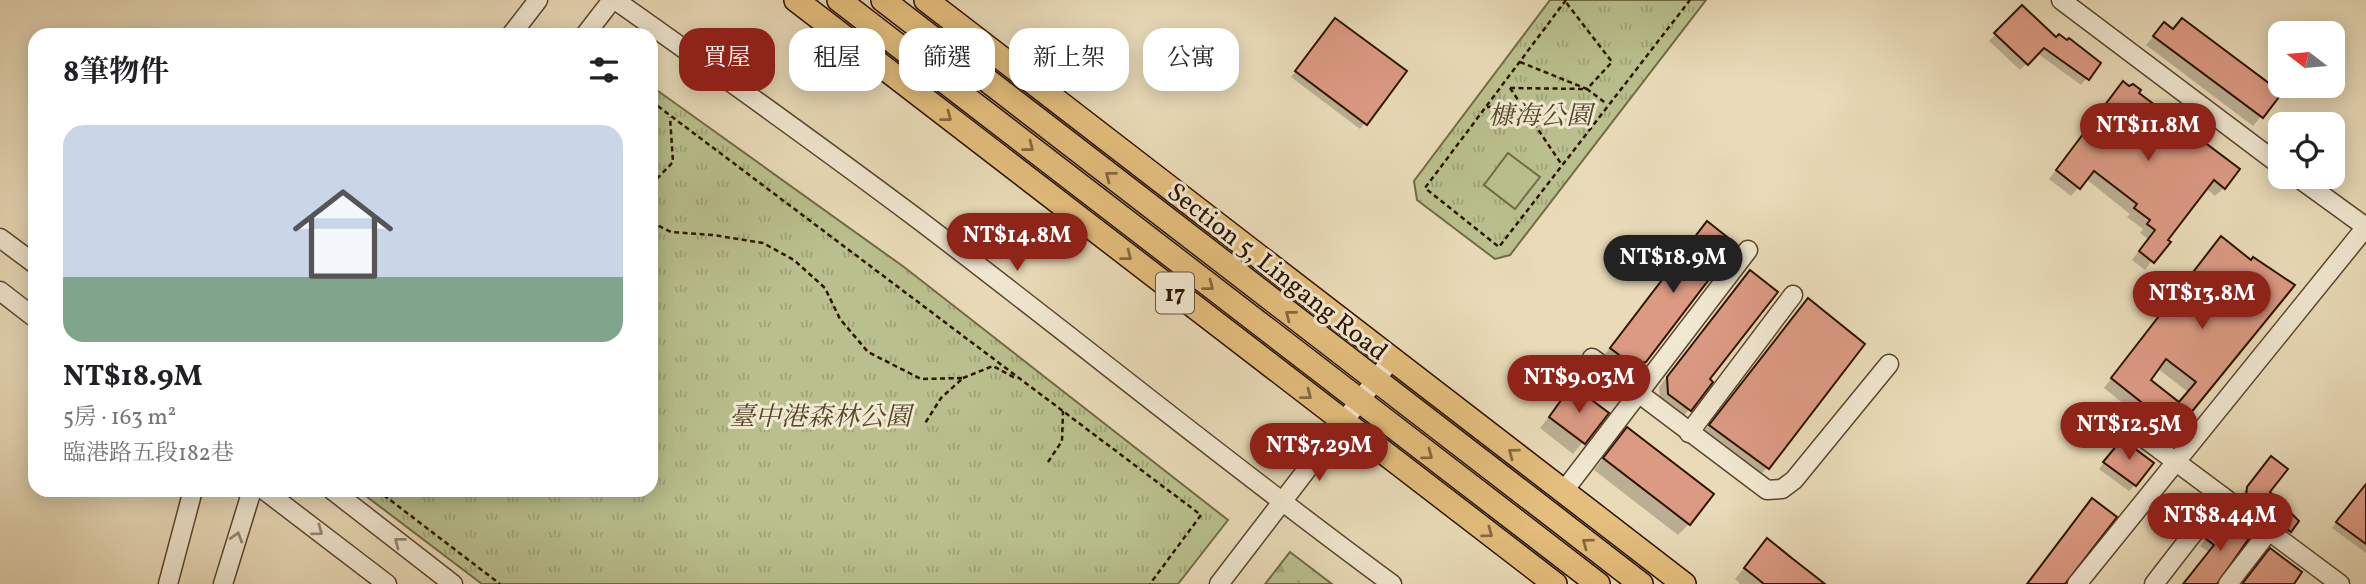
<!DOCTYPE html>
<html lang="zh-TW">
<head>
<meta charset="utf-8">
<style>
  body { margin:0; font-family:Vollkorn,"Noto Serif TC",serif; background:#f2f2f2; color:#202124; height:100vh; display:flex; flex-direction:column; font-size:26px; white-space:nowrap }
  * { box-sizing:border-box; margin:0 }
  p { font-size:23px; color:#757577 }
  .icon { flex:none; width:38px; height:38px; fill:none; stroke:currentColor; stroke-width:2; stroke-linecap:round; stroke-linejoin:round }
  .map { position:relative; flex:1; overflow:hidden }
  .sheet { position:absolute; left:28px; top:28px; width:630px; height:469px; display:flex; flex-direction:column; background:#fff; border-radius:21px; box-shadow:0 4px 18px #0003 }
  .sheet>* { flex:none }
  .banner { position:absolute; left:679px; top:28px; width:665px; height:63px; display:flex; gap:14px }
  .needle { width:46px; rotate:286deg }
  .tools { position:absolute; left:2268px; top:21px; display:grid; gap:14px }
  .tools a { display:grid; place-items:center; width:77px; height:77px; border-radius:14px; background:#fff; box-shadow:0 4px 18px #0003; font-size:35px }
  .price { position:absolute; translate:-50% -60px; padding:0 16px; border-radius:24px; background:#8f2418; color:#fff; font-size:23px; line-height:46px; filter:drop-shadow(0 2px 4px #0008) }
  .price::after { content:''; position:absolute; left:50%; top:42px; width:21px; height:16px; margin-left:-10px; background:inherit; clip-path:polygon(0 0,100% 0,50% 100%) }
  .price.selected { background:#222; color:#fff }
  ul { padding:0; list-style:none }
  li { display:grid; align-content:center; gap:14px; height:371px; padding:0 35px }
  li span { display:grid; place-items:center; height:217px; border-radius:21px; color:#555 }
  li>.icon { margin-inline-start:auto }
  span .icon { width:126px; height:126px; fill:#fffc; stroke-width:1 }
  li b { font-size:30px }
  h2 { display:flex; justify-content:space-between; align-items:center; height:84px; padding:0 35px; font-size:30px }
  .chip { padding:0 24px; border-radius:21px; background:#fff; box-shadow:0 4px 18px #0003; font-size:24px; line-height:63px }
  .chip.selected { background:#8f2418; color:#fff }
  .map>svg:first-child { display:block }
  .grass { fill:url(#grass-tufts); stroke:#736a46; stroke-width:2 }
  .forest { fill:url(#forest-firs); stroke:#736a46; stroke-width:2 }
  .pitch { fill:#b9c08d; stroke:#736a46; stroke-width:2 }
  .shadow { fill:#0003; fill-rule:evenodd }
  .building { fill:#dc9a83; stroke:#2d1300; stroke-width:2; fill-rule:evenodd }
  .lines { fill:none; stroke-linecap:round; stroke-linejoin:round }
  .minor-casing { stroke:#5c452e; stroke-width:21 }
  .major-casing { stroke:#2d1300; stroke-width:26 }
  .path { stroke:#2d1300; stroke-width:2.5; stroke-dasharray:5 3.5; stroke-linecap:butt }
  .minor { stroke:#f1e8d1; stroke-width:18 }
  .major { stroke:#e4be7c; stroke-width:23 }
  .oneway { stroke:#88683e }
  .oneway2 { stroke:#998873 }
  .labels { text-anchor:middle; stroke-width:6; stroke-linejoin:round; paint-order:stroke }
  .shield { fill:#f1e8d1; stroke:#68533f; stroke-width:2 }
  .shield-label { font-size:24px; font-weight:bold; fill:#2d1300 }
  .park-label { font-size:26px; font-style:italic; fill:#57472a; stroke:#f1e8d1 }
  .street-label { font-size:26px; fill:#2d1300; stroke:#f1e8d1 }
</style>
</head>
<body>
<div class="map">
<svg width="2366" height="584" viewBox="0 0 2366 584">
  <defs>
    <pattern id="grass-tufts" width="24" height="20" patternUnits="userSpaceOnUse" patternTransform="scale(1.75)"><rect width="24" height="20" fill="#b9c08d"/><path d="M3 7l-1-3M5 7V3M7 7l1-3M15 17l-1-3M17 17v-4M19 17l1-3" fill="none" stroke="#9fa478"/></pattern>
    <pattern id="forest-firs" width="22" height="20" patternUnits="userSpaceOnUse" patternTransform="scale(1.75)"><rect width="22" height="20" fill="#b9c08d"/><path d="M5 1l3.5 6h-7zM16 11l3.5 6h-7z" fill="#9fa478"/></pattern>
  </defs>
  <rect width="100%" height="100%" fill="#e9dbb8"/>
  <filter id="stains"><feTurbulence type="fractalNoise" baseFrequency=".00286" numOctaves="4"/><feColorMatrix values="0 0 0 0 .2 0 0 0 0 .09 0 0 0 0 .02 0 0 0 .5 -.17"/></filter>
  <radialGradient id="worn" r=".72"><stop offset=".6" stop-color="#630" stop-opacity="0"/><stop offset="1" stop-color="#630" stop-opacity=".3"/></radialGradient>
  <g class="grass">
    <polygon points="1550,0 1706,0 1510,255 1495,259 1417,200 1414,181"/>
    <polygon points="651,86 904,267 1228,520 1178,584 482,584 358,490 651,490"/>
  </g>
  <polygon class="forest" points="1290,552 1332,584 1265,584"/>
  <polygon class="pitch" points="1508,153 1540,177 1515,209 1484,185"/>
  <g class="shadow">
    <polygon points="2022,7 2087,78 2081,85 2037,53 2020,70 1989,41"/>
    <polygon points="1335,20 1365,123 1360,129 1291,77"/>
    <polygon points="2164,24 2280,94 2253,126 2146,45"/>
    <polygon points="2123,83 2137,93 2224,188 2215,196 2206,188 2145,270 2132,260 2148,239 2140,233 2143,229 2127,217 2130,214 2086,179 2071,196 2049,179"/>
    <polygon points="1707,223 1645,360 1636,370 1627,372 1603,357"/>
    <path d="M2212,247L2251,262L2180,424L2171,433L2154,420L2150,425L2104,388ZM2157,368L2188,392L2179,404L2148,380Z"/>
    <polygon points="1750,272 1708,379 1711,382 1682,418 1660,402 1659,387"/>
    <polygon points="1800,308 1767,468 1759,476 1702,434"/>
    <polygon points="1572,388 1606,414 1573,454 1540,428"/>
    <polygon points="1617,441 1689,524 1678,535 1594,470"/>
    <polygon points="2116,447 2135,485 2129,491 2099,469"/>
    <polygon points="2266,464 2268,492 2290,531 2284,536 2241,504 2242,494"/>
    <polygon points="2366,485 2366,553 2332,528"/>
    <polygon points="2219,523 2216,584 2184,584 2209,552 2200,546"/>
    <polygon points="1767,540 1820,584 1740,584 1735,579"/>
  </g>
  <g class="building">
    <polygon points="2022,5 2056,37 2059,34 2067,40 2069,38 2101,63 2089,80 2044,48 2028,65 1994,33"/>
    <polygon points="1335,18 1407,71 1367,125 1295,71"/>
    <polygon points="2182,18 2282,93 2263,118 2153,36 2164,22 2173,29"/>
    <polygon points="2123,81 2129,86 2133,84 2141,90 2139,93 2240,169 2225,189 2214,180 2168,240 2171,242 2154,263 2139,251 2155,230 2147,224 2150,220 2134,208 2137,204 2094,171 2080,189 2056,170"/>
    <polygon points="1707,221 1736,244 1646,362 1631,364 1610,348"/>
    <path d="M2221,236L2251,260L2253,257L2295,285L2181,425L2164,412L2160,417L2111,378ZM2166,359L2196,382L2179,402L2151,380Z"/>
    <polygon points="1750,270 1778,292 1710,379 1713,382 1691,411 1668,394 1667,377"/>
    <polygon points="1808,298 1865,344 1769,469 1709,425"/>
    <polygon points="1572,385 1609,413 1585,444 1549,417"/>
    <polygon points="1627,427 1714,494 1690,525 1603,458"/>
    <polygon points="2122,439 2154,463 2136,486 2103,462"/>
    <polygon points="2271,456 2288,469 2270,492 2299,521 2291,532 2246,498 2247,487"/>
    <polygon points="2366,484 2366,544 2336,522"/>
    <polygon points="2092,498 2117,517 2065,584 2027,584"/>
    <polygon points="2219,521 2234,521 2252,534 2217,584 2183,584 2214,545 2205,538"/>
    <polygon points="1767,538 1793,559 1825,584 1764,584 1753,575 1744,568"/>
    <polygon points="2270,548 2302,572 2294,584 2242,584"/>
  </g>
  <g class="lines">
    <g class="minor-casing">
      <g id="minor">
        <path d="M615,0C717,72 819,145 919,220C1077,340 1231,466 1392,584"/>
        <polyline points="2061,0 2280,165"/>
        <polyline points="511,35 538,0"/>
        <polyline points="585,35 612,0"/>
        <polyline points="2297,177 2366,227"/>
        <polyline points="0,238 35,264"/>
        <polyline points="0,291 35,318"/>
        <polyline points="1592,358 1767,490 1782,489 1794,480 1889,364"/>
        <polyline points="2128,426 2340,584"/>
        <polyline points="1689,433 1793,295"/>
        <polyline points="264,490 387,584"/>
        <polyline points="332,490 453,584"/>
        <polyline points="1563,492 1748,250"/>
        <polyline points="168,584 193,490"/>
        <polyline points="223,584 252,490"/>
        <polyline points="1219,584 1391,360"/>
        <polyline points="2077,584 2366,227"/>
        <polyline points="2154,584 2222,496"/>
        <polyline points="2228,584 2269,531"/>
      </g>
    </g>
    <g class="major-casing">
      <g id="major">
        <polyline points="796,0 1555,584"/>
        <polyline points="839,0 1598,584"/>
        <polyline points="883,0 1641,584"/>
        <polyline points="926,0 1684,584"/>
      </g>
    </g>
    <g class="path">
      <polyline points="1566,0 1425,188 1499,247 1690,0"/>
      <polyline points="1520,62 1587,89 1612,62 1565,1"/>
      <polyline points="1510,88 1587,89 1607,104"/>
      <polyline points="1510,88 1562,165"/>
      <polyline points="651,101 1201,515 1150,584"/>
      <polyline points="1487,107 1522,105"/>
      <polyline points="651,185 673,162 670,117"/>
      <polyline points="651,222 671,232 713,235 763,243 794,260 825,288 840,319 868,352 921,379 963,378 941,398 924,425"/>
      <polyline points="963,378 993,366 1017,379"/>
      <polyline points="1048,462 1062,441 1063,411"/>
      <polyline points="377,490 500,584"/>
    </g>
    <use href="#minor" class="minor"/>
    <use href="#major" class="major"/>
  </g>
  <defs><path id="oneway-chevron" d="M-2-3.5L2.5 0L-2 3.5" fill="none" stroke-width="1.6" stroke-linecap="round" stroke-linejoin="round" transform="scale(1.75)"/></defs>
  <g class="oneway">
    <use href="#oneway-chevron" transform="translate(947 117) rotate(38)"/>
    <use href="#oneway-chevron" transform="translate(1029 147) rotate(38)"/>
    <use href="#oneway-chevron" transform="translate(1110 176) rotate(-142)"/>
    <use href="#oneway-chevron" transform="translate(1127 256) rotate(38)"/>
    <use href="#oneway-chevron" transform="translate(1209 286) rotate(38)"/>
    <use href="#oneway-chevron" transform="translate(1290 315) rotate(-142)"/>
    <use href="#oneway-chevron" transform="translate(1307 395) rotate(38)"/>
    <use href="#oneway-chevron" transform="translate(1513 453) rotate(-143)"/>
    <use href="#oneway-chevron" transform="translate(1428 455) rotate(37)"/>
    <use href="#oneway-chevron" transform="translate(1488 533) rotate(37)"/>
    <use href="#oneway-chevron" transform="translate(1587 543) rotate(-143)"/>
  </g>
  <g class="oneway2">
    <use href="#oneway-chevron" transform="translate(318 531) rotate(37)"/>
    <use href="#oneway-chevron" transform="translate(237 537) rotate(-73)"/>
    <use href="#oneway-chevron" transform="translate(399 542) rotate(-142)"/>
  </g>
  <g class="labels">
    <rect class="shield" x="1156" y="272.5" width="38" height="41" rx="5"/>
    <g class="shield-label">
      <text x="1175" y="301">17</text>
    </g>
    <g class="park-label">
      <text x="1540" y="124">槺海公園</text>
      <text x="820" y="425">臺中港森林公園</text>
    </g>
    <g class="street-label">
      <text transform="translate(1278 271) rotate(38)" y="9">Section 5, Lingang Road</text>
    </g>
  </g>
  <rect width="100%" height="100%" filter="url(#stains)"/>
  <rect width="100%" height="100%" fill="url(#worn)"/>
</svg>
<div class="tools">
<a><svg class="needle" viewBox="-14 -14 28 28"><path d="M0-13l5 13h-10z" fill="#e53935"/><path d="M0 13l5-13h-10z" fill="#757577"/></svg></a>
<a><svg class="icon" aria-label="locate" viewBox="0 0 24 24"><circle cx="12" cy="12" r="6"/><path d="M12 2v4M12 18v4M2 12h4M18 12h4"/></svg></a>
</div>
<b class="price" style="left:2148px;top:163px">NT$11.8M</b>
<b class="price" style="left:1017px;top:273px">NT$14.8M</b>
<b class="price selected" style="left:1673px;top:295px">NT$18.9M</b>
<b class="price" style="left:2202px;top:331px">NT$13.8M</b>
<b class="price" style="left:1579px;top:415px">NT$9.03M</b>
<b class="price" style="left:2129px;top:462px">NT$12.5M</b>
<b class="price" style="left:1319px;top:483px">NT$7.29M</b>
<b class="price" style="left:2220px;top:553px">NT$8.44M</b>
<div class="banner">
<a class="chip selected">買屋</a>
<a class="chip">租屋</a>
<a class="chip">篩選</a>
<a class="chip">新上架</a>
<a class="chip">公寓</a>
</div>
<section class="sheet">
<h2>8筆物件<svg class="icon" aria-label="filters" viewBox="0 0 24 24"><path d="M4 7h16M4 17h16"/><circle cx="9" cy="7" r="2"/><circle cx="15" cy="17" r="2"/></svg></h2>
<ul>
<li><span style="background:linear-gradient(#c9d6e8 70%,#7fa58c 0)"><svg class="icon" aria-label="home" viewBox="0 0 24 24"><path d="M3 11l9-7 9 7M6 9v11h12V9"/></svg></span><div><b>NT$18.9M</b><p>5房 · 163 m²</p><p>臨港路五段182巷</p></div></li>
</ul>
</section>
</div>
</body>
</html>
